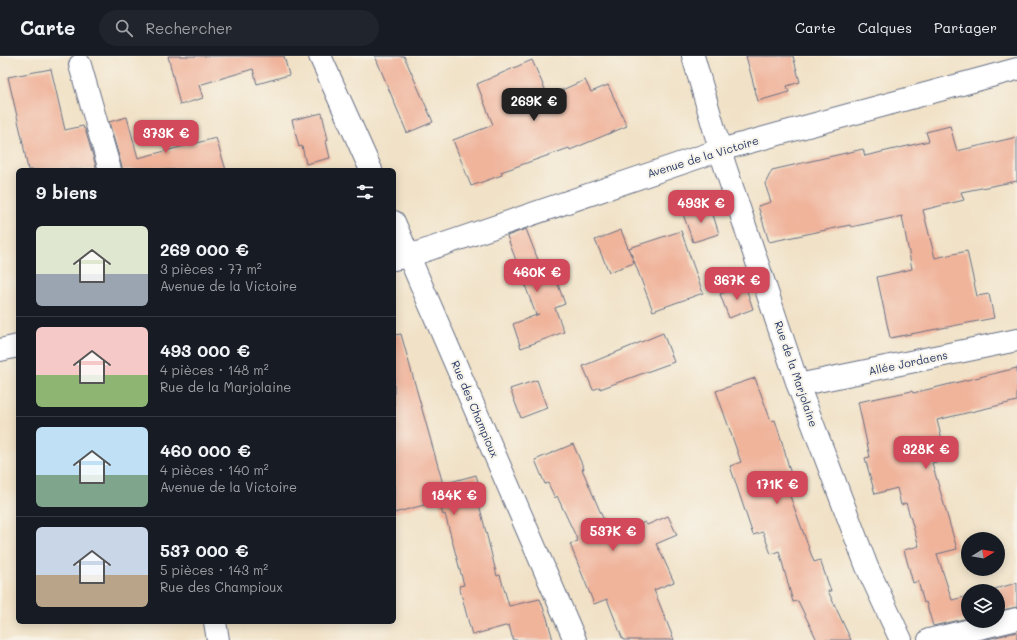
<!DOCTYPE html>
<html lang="fr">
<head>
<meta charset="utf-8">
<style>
  body { margin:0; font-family:Mali,sans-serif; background:#20242c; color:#f1f3f6; height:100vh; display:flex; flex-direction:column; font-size:15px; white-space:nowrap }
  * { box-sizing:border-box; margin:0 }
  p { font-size:13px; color:#9ea1a6 }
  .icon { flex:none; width:22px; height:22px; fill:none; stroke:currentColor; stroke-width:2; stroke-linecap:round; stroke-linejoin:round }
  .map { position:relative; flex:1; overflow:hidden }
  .panel { position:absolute; left:16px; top:112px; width:380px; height:456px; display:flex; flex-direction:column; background:#171b24; border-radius:6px; box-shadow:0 2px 10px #0003 }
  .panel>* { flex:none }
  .needle { width:26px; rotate:79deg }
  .tools { position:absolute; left:961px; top:476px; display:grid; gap:8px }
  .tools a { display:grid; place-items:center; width:44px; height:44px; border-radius:50%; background:#171b24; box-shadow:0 2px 10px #0003; font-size:20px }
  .price { position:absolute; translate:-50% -34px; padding:0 9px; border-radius:8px; background:#d1495b; color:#fff; font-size:13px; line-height:26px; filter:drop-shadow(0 1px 2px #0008) }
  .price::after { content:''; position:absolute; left:50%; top:24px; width:12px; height:9px; margin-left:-6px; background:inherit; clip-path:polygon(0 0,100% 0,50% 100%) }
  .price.active { background:#222; color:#fff }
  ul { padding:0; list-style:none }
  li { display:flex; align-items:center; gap:12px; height:100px; padding:0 20px }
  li+li { border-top:1px solid #363941 }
  li span { display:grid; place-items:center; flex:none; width:112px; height:80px; border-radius:6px; color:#555 }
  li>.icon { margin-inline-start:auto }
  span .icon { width:48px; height:48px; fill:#fffc; stroke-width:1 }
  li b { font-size:17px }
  h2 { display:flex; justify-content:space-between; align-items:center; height:48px; padding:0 20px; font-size:17px }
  header { display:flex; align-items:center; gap:24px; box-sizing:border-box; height:56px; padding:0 20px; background:#171b24; border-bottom:1px solid #363941 }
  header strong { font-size:19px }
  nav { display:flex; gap:22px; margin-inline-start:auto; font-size:14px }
  .search { width:280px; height:36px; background:#20242c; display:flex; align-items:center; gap:10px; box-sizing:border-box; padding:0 14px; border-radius:22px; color:#9ea1a6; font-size:15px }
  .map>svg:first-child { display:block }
  .building { fill:#f0b49b }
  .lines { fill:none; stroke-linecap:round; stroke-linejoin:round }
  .street-casing { stroke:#666e83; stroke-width:24 }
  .street { stroke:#fff; stroke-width:22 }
  .labels { text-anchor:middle; stroke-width:4; stroke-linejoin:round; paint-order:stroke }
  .street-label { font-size:11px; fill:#1b2f5e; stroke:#f7f3e8 }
</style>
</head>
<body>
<header>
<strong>Carte</strong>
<div class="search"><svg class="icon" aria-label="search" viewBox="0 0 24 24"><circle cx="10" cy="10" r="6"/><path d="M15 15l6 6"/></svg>Rechercher</div>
<nav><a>Carte</a><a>Calques</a><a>Partager</a></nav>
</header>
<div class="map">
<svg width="1017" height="584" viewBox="0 0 1017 584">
  <rect width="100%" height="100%" fill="#f7f3e8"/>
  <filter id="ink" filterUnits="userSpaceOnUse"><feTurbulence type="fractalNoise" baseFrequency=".025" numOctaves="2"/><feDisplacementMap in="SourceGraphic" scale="8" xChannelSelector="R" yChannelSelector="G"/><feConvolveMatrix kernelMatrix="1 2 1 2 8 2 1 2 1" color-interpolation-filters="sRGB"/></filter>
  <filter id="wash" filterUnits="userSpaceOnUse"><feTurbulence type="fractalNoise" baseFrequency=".012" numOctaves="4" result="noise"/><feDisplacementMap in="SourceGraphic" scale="16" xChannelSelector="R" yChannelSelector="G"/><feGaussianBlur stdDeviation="0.9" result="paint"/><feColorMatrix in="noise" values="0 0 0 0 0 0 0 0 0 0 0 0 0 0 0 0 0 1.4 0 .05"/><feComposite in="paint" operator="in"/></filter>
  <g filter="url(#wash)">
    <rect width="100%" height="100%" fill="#f1e2c7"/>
    <g id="blocks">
      <g class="building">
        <polygon points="168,0 284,0 289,19 257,28 253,13 199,29 203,42 180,49"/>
        <polygon points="375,0 404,0 433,66 407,77"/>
        <polygon points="746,0 793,0 800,26 787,30 789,36 758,45"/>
        <polygon points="532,4 548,40 585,24 591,36 608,29 627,70 570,94 569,92 501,116 502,119 471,130 453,84 493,69 477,28"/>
        <polygon points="51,13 65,74 83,70 84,73 85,73 97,114 28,114 22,82 8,21"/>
        <polygon points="322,57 328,84 326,85 330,102 306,108 302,90 299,91 292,64"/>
        <polygon points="127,61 138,102 216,82 226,114 122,114 122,111 109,66"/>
        <polygon points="950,70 957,95 1017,81 1017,125 961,136 964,144 923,154 935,202 967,195 977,240 989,238 994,262 890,282 877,221 912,213 902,160 851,171 850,169 769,186 758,150 771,146 765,128 772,114 863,93 865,100 929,85 926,76"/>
        <polygon points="710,149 719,178 693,186 683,158"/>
        <polygon points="526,173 540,209 550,206 565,248 555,252 564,276 521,292 513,268 539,258 536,259 507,180"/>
        <polygon points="621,174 634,207 609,216 595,184"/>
        <polygon points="681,175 703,237 653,255 629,192"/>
        <polygon points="745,229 753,253 729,262 720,238"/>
        <polygon points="663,277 674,306 600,333 600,331 593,334 583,310"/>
        <polygon points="401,278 443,428 476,419 484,447 479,448 497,520 500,519 509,550 540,543 547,562 553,584 513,584 509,569 472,579 459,530 464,529 445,458 443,459 439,445 394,457 394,279"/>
        <polygon points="1017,312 1017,345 937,364 947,403 932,407 957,493 937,498 952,544 968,540 968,562 933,570 926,546 924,547 918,525 913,527 904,494 919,490 906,447 901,449 897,432 875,438 865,402 870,401 858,346 912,335 913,337"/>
        <polygon points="755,322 771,365 775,364 782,386 793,426 786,429 814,506 820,504 831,535 828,535 851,584 817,584 798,545 793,546 779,495 771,498 763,476 753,479 730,410 741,406 716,335"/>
        <polygon points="537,324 547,352 521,362 510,333"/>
        <polygon points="573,388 584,413 582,413 611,481 645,466 647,469 668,460 677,479 656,488 660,495 674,526 654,534 674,584 623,584 607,543 594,548 570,488 578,485 557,440 555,442 548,427 545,428 535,404"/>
        <polygon points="1017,527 1017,551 998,555 998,535 987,535"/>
        <polygon points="1017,576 1017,584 983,584"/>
      </g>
    </g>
  </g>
  <g filter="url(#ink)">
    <use href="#blocks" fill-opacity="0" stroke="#666e83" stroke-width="1"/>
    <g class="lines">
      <g class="street-casing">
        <g id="street">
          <polyline points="320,0 371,114"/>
          <polyline points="693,0 724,107 798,329 867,511 901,584"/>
          <polyline points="80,9 110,114"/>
          <polyline points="394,166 575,584"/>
          <polyline points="394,203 409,200 720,94 1017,13"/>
          <polyline points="0,294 18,290"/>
          <polyline points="798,329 1017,284"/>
          <polyline points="215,566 218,584"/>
          <polyline points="929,584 1017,563"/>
        </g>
      </g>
      <use href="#street" class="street"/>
    </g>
  </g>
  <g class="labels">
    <g class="street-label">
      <text transform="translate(703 101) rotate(-17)" y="4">Avenue de la Victoire</text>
      <text transform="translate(908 307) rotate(-12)" y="4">Allée Jordaens</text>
      <text transform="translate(796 318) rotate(71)" y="4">Rue de la Marjolaine</text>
      <text transform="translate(475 353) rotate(67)" y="4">Rue des Champioux</text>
    </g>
  </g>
</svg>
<div class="tools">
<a><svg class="needle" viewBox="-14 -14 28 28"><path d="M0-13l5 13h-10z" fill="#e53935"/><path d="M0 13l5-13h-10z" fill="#9ea1a6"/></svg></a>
<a><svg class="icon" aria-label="layers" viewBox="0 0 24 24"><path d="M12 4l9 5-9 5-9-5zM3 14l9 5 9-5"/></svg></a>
</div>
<b class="price active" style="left:534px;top:66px">269K €</b>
<b class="price" style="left:166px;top:98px">373K €</b>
<b class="price" style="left:701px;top:168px">493K €</b>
<b class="price" style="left:537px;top:237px">460K €</b>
<b class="price" style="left:737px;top:245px">367K €</b>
<b class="price" style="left:926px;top:414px">328K €</b>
<b class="price" style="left:777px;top:449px">171K €</b>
<b class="price" style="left:454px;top:460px">184K €</b>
<b class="price" style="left:613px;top:496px">537K €</b>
<section class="panel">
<h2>9 biens<svg class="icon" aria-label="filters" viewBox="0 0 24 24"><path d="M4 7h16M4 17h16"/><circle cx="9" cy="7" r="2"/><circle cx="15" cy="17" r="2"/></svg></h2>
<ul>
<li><span style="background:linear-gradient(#dfe7d0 60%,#9aa5b1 0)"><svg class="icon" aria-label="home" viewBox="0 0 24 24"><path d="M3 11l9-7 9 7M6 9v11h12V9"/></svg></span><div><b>269 000 €</b><p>3 pièces · 77 m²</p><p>Avenue de la Victoire</p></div></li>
<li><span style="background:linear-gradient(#f6c9c9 60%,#8fb573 0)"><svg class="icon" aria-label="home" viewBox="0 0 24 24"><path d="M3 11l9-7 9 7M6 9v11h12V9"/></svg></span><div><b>493 000 €</b><p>4 pièces · 148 m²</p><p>Rue de la Marjolaine</p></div></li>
<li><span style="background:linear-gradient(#bfe0f5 60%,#7fa58c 0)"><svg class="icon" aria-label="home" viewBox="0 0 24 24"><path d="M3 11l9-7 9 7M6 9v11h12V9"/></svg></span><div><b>460 000 €</b><p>4 pièces · 140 m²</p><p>Avenue de la Victoire</p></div></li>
<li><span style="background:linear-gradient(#c9d6e8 60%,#b9a48a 0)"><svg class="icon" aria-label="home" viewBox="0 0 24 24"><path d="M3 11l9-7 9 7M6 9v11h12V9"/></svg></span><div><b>537 000 €</b><p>5 pièces · 143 m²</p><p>Rue des Champioux</p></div></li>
</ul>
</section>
</div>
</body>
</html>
